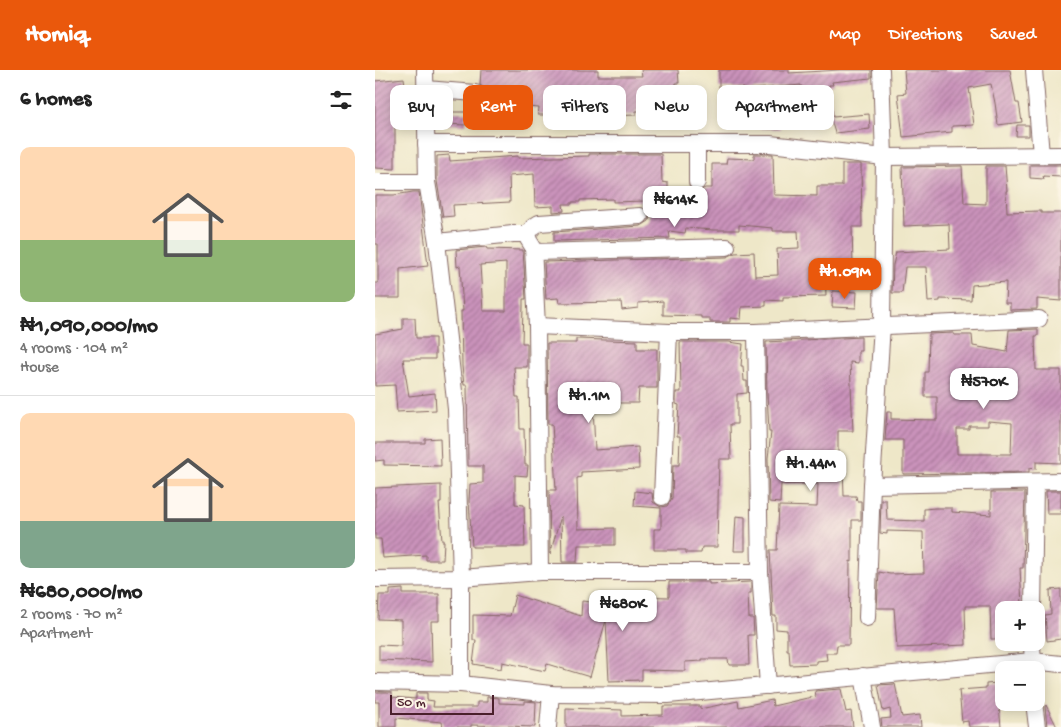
<!DOCTYPE html>
<html lang="en">
<head>
<meta charset="utf-8">
<style>
  body { margin:0; font-family:"Gochi Hand",sans-serif; background:#f6f6f6; color:#222; height:100vh; display:flex; flex-direction:column; font-size:19px; white-space:nowrap }
  * { box-sizing:border-box; margin:0 }
  p { font-size:16px; color:#767676 }
  .icon { flex:none; width:28px; height:28px; fill:none; stroke:currentColor; stroke-width:2; stroke-linecap:round; stroke-linejoin:round }
  .map { position:relative; flex:1; overflow:hidden }
  .details { display:flex; flex-direction:column; background:#fff; width:375px }
  .details>* { flex:none }
  .banner { position:absolute; left:15px; top:15px; width:475px; height:45px; display:flex; gap:10px }
  .buttons { position:absolute; left:620px; top:531px; display:grid; gap:10px }
  .buttons a { display:grid; place-items:center; width:50px; height:50px; border-radius:10px; background:#fff; box-shadow:0 2px 12px #0003; font-size:25px }
  .scale { position:absolute; left:15px; bottom:12px; width:104px; box-sizing:border-box; padding-left:5px; border:2px solid #4a1f2b; border-top:0; font-size:14px; line-height:18px; white-space:nowrap; color:#4a1f2b; -webkit-text-stroke:4px #fcf5e5; paint-order:stroke }
  .price { position:absolute; translate:-50% -42px; padding:0 11px; border-radius:10px; background:#fff; color:#222; font-size:16px; line-height:32px; filter:drop-shadow(0 1px 2px #0008) }
  .price::after { content:''; position:absolute; left:50%; top:30px; width:15px; height:11px; margin-left:-8px; background:inherit; clip-path:polygon(0 0,100% 0,50% 100%) }
  .price.active { background:#ea580c; color:#fff }
  ul { padding:0; list-style:none }
  li { display:grid; align-content:center; gap:10px; height:265px; padding:0 20px }
  li+li { border-top:1px solid #e0e0e0 }
  li span { display:grid; place-items:center; height:155px; border-radius:10px; color:#555 }
  li>.icon { margin-inline-start:auto }
  span .icon { width:90px; height:90px; fill:#fffc; stroke-width:1 }
  li b { font-size:21px }
  h2 { display:flex; justify-content:space-between; align-items:center; height:60px; padding:0 20px; font-size:21px }
  .chip { padding:0 18px; border-radius:10px; background:#fff; box-shadow:0 2px 12px #0003; font-size:18px; line-height:45px }
  .chip.active { background:#ea580c; color:#fff }
  header { display:flex; align-items:center; gap:30px; box-sizing:border-box; height:70px; padding:0 25px; background:#ea580c; color:#fff }
  header strong { font-size:24px }
  nav { display:flex; gap:28px; margin-inline-start:auto; font-size:18px }
  main { display:flex; flex:1; min-height:0 }
  .map>svg:first-child { display:block }
  .building { fill:url(#building-hatch); fill-rule:evenodd }
  .lines { fill:none; stroke-linecap:round; stroke-linejoin:round }
  .street-casing { stroke:#836562; stroke-width:18 }
  .street { stroke:#fff; stroke-width:16 }
</style>
</head>
<body>
<header>
<strong>Homiq</strong>
<nav><a>Map</a><a>Directions</a><a>Saved</a></nav>
</header>
<main>
<section class="details">
<h2>6 homes<svg class="icon" aria-label="filters" viewBox="0 0 24 24"><path d="M4 7h16M4 17h16"/><circle cx="9" cy="7" r="2"/><circle cx="15" cy="17" r="2"/></svg></h2>
<ul>
<li><span style="background:linear-gradient(#ffd9b3 60%,#8fb573 0)"><svg class="icon" aria-label="home" viewBox="0 0 24 24"><path d="M3 11l9-7 9 7M6 9v11h12V9"/></svg></span><div><b>₦1,090,000/mo</b><p>4 rooms · 104 m²</p><p>House</p></div></li>
<li><span style="background:linear-gradient(#ffd9b3 70%,#7fa58c 0)"><svg class="icon" aria-label="home" viewBox="0 0 24 24"><path d="M3 11l9-7 9 7M6 9v11h12V9"/></svg></span><div><b>₦680,000/mo</b><p>2 rooms · 70 m²</p><p>Apartment</p></div></li>
</ul>
</section>
<div class="map">
<svg width="686" height="657" viewBox="0 0 686 657">
  <defs>
    <pattern id="building-hatch" width="6" height="6" patternUnits="userSpaceOnUse" patternTransform="scale(1.25)"><rect width="6" height="6" fill="#ca93bb"/><path d="M-1 1l2-2M0 6l6-6M5 7l2-2" fill="none" stroke="#a67798"/></pattern>
  </defs>
  <rect width="100%" height="100%" fill="#fcf5e5"/>
  <filter id="ink" filterUnits="userSpaceOnUse"><feTurbulence type="fractalNoise" baseFrequency=".02" numOctaves="2"/><feDisplacementMap in="SourceGraphic" scale="10" xChannelSelector="R" yChannelSelector="G"/><feConvolveMatrix kernelMatrix="1 2 1 2 8 2 1 2 1" color-interpolation-filters="sRGB"/></filter>
  <filter id="wash" filterUnits="userSpaceOnUse"><feTurbulence type="fractalNoise" baseFrequency=".0096" numOctaves="4" result="noise"/><feDisplacementMap in="SourceGraphic" scale="20" xChannelSelector="R" yChannelSelector="G"/><feGaussianBlur stdDeviation="1.12" result="paint"/><feColorMatrix in="noise" values="0 0 0 0 0 0 0 0 0 0 0 0 0 0 0 0 0 1.4 0 .05"/><feComposite in="paint" operator="in"/></filter>
  <g filter="url(#wash)">
    <rect width="100%" height="100%" fill="#eee7c8"/>
    <g id="blocks">
      <g class="building">
        <polygon points="106,0 223,0 223,6 267,6 266,0 303,0 304,13 301,13 302,56 286,56 286,41 261,41 261,45 233,46 232,33 208,34 209,40 184,41 184,45 163,45 164,38 127,35 127,44 103,43 104,32 108,28 110,23 109,18 105,15"/>
        <polygon points="344,0 414,0 414,3 465,0 496,0 496,8 457,12 458,15 454,15 458,47 494,44 495,59 460,63 456,50 441,51 441,48 432,49 429,17 426,17 426,15 369,20 369,18 344,18"/>
        <polygon points="529,0 635,0 641,33 644,33 647,52 623,55 620,33 616,14 594,18 599,55 577,56 577,62 528,67 523,24 531,23"/>
        <polygon points="29,8 32,31 20,33 20,99 0,98 0,11"/>
        <polygon points="69,42 91,42 91,55 69,54"/>
        <polygon points="367,42 405,42 405,59 367,58"/>
        <polygon points="642,55 654,55 654,66 641,66"/>
        <polygon points="214,84 286,84 287,112 293,113 293,118 314,118 322,122 330,118 337,118 337,94 351,94 352,88 379,89 379,84 398,84 399,125 442,126 442,116 467,116 467,94 486,94 487,157 477,157 478,195 450,195 451,226 408,227 408,231 391,230 391,236 367,237 366,249 355,248 355,252 335,252 335,248 326,248 326,246 288,245 288,231 263,233 263,238 247,240 246,232 184,233 183,228 171,229 169,192 352,187 360,183 379,182 380,206 403,205 402,179 424,178 423,161 398,161 398,158 364,155 364,160 338,160 311,158 310,163 294,161 295,168 179,171 179,162 266,156 274,151 275,145 270,137 270,131 238,132 238,129 205,130 205,132 197,132 197,134 188,134 189,141 178,142 178,136 160,137 159,104 134,106 135,132 78,135 79,146 68,147 62,111 62,86 74,85 75,91 143,86 143,88 214,86"/>
        <polygon points="655,95 686,95 686,107 668,106 669,109 655,108"/>
        <polygon points="587,96 589,133 611,134 611,96 630,96 632,121 631,121 632,142 666,141 666,143 686,143 686,231 662,229 662,239 635,240 635,233 630,233 631,212 597,215 596,230 565,229 565,231 553,232 551,197 530,197 527,223 517,223 518,195 521,182 575,179 574,154 529,156 527,97"/>
        <polygon points="38,122 44,122 53,196 25,199 25,228 0,228 0,213 3,213 3,174 0,174 0,125 19,125"/>
        <path d="M111,177L112,179L148,180L151,229H148V236L147,273H152V297H139L141,327H144L145,359H149L150,395H153L152,406L140,405V434L149,435L150,477H97L94,431L95,414L108,413V396H93L92,315H89L87,296L86,241H88L85,196L82,197L81,180ZM131,193V241H108L105,195Z"/>
        <polygon points="458,221 482,222 481,238 457,237"/>
        <polygon points="28,248 40,248 41,268 60,268 60,289 28,289 34,326 60,323 61,340 22,342 20,315 0,316 0,264 28,259"/>
        <path d="M663,259V266H660L661,300H686V393L661,392V399L654,398V402L528,404V370H510L512,342H516V349L562,350V327H550V302H553L554,264L579,263V265H597L598,276L632,282L634,260ZM613,351L637,353L636,384H582V359H594V356H613Z"/>
        <polygon points="486,267 486,281 483,281 483,293 475,292 478,361 463,361 463,395 468,395 469,426 481,426 482,431 486,431 486,450 477,450 477,492 475,491 474,575 462,575 461,583 451,583 452,590 441,591 441,594 415,595 414,580 412,580 412,560 401,559 401,546 398,546 395,480 402,480 404,436 442,437 443,414 406,414 405,433 394,432 393,388 396,362 394,362 392,322 391,272"/>
        <polygon points="201,269 262,271 262,279 282,279 282,318 264,318 263,333 236,333 236,335 218,335 220,380 263,377 264,399 206,402 206,407 202,408 203,459 240,458 240,475 203,475 202,492 187,492 186,446 175,484 174,420 181,420 177,354 173,354 172,273 201,273"/>
        <polygon points="305,272 354,272 368,274 366,296 368,296 369,311 372,311 372,323 362,324 362,354 355,354 356,389 344,389 342,477 327,477 326,483 311,483 311,480 279,480 279,459 286,459 286,438 259,436 260,421 277,423 278,432 286,437 292,436 297,428 298,395 304,395 305,366 302,366 304,335 301,334 301,322 306,322"/>
        <polygon points="65,368 66,396 9,395 9,390 0,391 0,373 50,373 50,369"/>
        <polygon points="66,415 66,433 64,433 67,471 69,471 68,490 51,490 51,485 8,488 6,469 0,469 0,418"/>
        <polygon points="671,421 686,421 686,444 672,444"/>
        <polygon points="616,422 650,422 648,498 645,498 647,535 645,535 645,540 629,540 629,569 616,569 615,536 590,536 591,575 522,578 519,538 502,538 504,502 515,504 549,503 548,462 512,461 512,464 505,463 506,430 511,430 512,450 549,451 549,439 560,438 577,438 577,442 616,445"/>
        <polygon points="361,446 370,447 370,481 359,481"/>
        <polygon points="294,512 334,512 334,514 376,512 376,523 373,523 374,548 378,548 379,565 373,565 374,595 354,595 353,589 327,589 327,591 310,592 310,601 267,600 267,610 234,611 231,550 215,607 172,594 170,601 127,592 126,599 98,594 101,570 98,570 98,545 135,546 140,525 206,546 207,531 227,533 227,525 294,527"/>
        <polygon points="28,519 28,524 64,524 64,551 56,551 57,592 4,590 4,575 26,576 26,550 3,549 4,525 15,525 15,520"/>
        <polygon points="686,519 686,569 672,571 670,545 676,544 675,520"/>
        <polygon points="622,613 626,657 594,657 593,651 587,652 584,620 611,618 611,614"/>
        <polygon points="520,614 527,647 545,645 546,657 507,657 506,649 516,648 515,639 508,641 503,615"/>
        <polygon points="466,619 471,642 476,641 478,657 191,657 191,638 247,640 247,646 288,645 288,636 325,636 325,639 363,631 364,637 397,630 398,636 441,626 440,621"/>
        <polygon points="0,622 17,622 17,627 41,629 41,623 52,623 52,630 59,631 58,637 102,637 102,632 112,632 112,627 124,628 124,633 150,634 150,631 161,632 160,657 96,655 96,657 68,657 67,652 21,648 21,657 4,657 4,632 0,632"/>
        <polygon points="671,635 682,657 672,657 670,636"/>
      </g>
    </g>
  </g>
  <g filter="url(#ink)">
    <use href="#blocks" fill-opacity="0" stroke="#836562" stroke-width="1"/>
    <g class="lines">
      <g class="street-casing">
        <g id="street">
          <polyline points="50,0 52,112 62,172 81,339 86,508 86,614"/>
          <polyline points="659,0 666,85"/>
          <polyline points="51,19 100,23"/>
          <polyline points="51,74 395,74 509,87 686,85"/>
          <polyline points="0,112 52,112"/>
          <polyline points="322,112 322,74"/>
          <polyline points="153,164 158,157 164,153 265,146"/>
          <polyline points="62,172 138,164 153,164 153,169 158,177 162,256 165,502"/>
          <polyline points="159,182 352,177"/>
          <polyline points="162,256 294,262 381,262 664,249"/>
          <polyline points="381,262 385,502 393,616"/>
          <polyline points="497,415 686,411"/>
          <polyline points="287,427 294,262"/>
          <polyline points="0,509 86,508 165,502 385,502"/>
          <polyline points="658,540 660,413"/>
          <polyline points="492,548 497,415 507,255 509,87 506,0"/>
          <polyline points="657,572 658,600"/>
          <polyline points="488,606 497,657"/>
          <polyline points="0,612 86,614 176,624 293,625 657,591 686,594"/>
          <polyline points="659,632 662,657"/>
          <polyline points="173,657 176,624"/>
        </g>
      </g>
      <use href="#street" class="street"/>
    </g>
  </g>
</svg>
<div class="buttons">
<a>+</a>
<a>−</a>
</div>
<div class="scale">50 m</div>
<b class="price" style="left:300px;top:158px">₦614K</b>
<b class="price active" style="left:470px;top:230px">₦1.09M</b>
<b class="price" style="left:609px;top:340px">₦570K</b>
<b class="price" style="left:214px;top:354px">₦1.1M</b>
<b class="price" style="left:436px;top:422px">₦1.44M</b>
<b class="price" style="left:248px;top:562px">₦680K</b>
<div class="banner">
<a class="chip">Buy</a>
<a class="chip active">Rent</a>
<a class="chip">Filters</a>
<a class="chip">New</a>
<a class="chip">Apartment</a>
</div>
</div>
</main>
</body>
</html>
